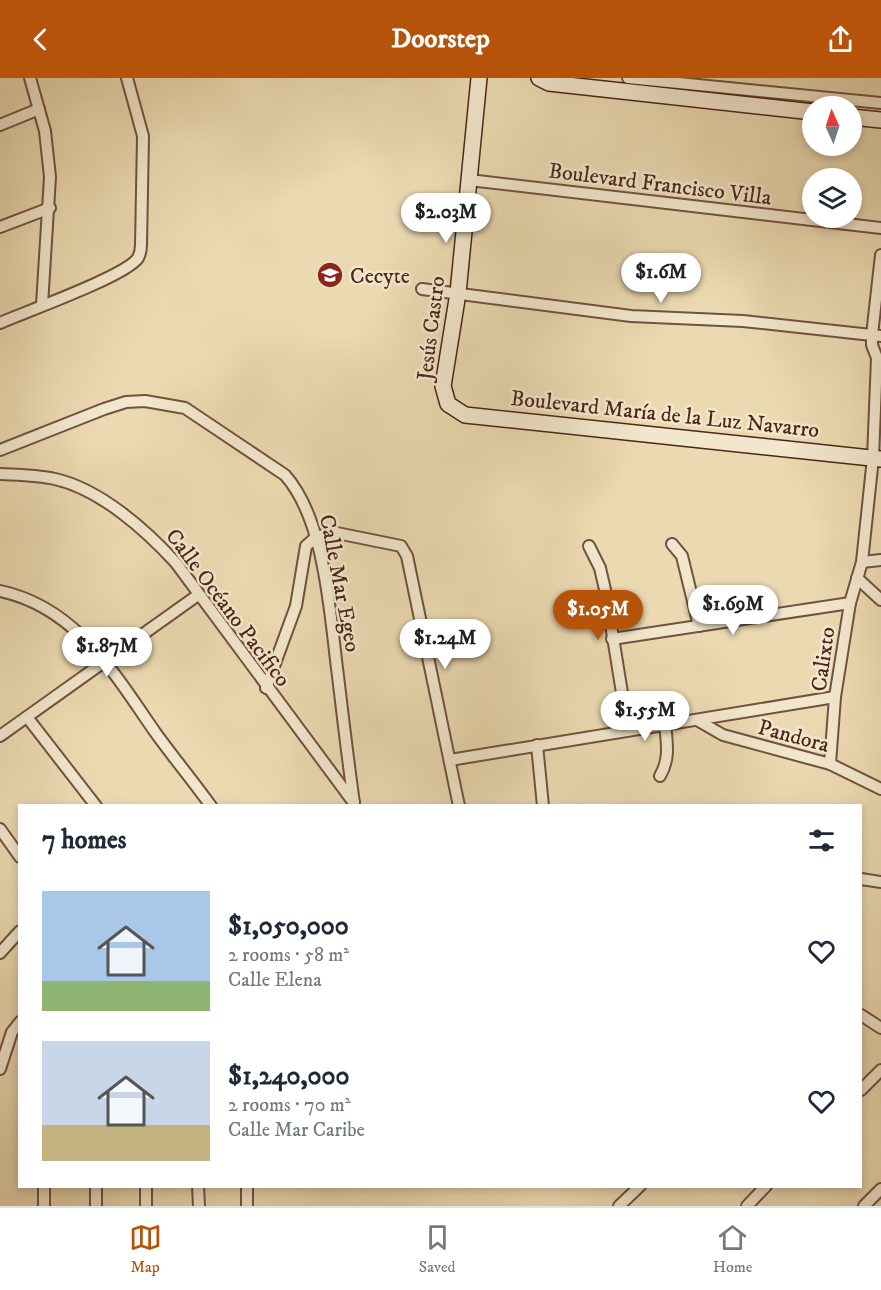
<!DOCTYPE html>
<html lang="en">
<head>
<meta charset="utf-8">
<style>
  body { margin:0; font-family:"IM FELL DW Pica",serif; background:#f6f6f7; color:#1f2937; height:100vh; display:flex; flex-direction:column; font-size:22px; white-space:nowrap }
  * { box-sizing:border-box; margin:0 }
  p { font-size:20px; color:#747a83 }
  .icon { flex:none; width:33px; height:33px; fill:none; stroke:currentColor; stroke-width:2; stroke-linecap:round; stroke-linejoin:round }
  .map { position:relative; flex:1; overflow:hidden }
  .sheet { position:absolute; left:18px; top:726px; width:844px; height:384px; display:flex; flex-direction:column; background:#fff; border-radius:0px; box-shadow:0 3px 9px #0003 }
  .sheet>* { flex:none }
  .needle { width:39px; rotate:357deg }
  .buttons { position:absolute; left:802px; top:18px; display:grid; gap:12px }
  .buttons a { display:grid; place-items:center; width:60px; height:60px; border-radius:50%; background:#fff; box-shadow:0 3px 9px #0003; font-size:30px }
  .price { position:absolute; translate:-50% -51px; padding:0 14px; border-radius:21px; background:#fff; color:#222; font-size:20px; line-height:39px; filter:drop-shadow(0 2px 3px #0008) }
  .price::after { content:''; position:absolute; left:50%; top:36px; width:18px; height:14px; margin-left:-9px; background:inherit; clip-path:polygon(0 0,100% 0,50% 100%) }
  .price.selected { background:#b45309; color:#fff }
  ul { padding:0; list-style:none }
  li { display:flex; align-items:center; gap:18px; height:150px; padding:0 24px }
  li span { display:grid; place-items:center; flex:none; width:168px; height:120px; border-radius:0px; color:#555 }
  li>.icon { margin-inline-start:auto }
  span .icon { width:72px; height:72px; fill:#fffc; stroke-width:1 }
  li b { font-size:26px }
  h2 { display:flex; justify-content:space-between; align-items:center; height:72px; padding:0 24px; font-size:26px }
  header { display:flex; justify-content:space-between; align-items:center; height:78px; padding:0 24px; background:#b45309; color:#fff; font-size:27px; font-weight:800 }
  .dock { display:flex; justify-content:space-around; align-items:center; height:84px; border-top:2px solid #e0e1e3; background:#fff; font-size:16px; color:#747a83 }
  .dock a { display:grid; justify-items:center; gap:3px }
  .dock .selected { color:#b45309 }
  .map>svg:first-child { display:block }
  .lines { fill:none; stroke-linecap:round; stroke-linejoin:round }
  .street-casing { stroke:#72523e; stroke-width:14 }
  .secondary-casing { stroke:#4a2518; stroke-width:18 }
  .street { stroke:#f2e6cc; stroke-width:10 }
  .secondary { stroke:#f2e6cc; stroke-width:15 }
  .labels { text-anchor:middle; stroke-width:5; stroke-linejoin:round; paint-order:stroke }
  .street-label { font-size:22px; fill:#4a2518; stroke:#f2e6cc }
  .poi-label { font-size:22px; fill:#4a2518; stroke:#f2e6cc; text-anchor:start }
</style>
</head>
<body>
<header><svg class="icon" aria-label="back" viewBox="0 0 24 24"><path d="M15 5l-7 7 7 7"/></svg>Doorstep<svg class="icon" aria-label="share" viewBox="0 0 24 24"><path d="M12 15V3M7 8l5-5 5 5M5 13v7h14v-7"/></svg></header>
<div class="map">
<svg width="881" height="1128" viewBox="0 0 881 1128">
  <rect width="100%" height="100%" fill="#ebd9b1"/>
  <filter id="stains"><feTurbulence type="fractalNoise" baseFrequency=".00333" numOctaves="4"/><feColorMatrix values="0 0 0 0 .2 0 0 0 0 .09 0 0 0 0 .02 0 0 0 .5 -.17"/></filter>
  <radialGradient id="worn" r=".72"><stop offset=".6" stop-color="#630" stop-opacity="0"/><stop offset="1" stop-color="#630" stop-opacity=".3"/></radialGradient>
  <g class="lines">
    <g class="street-casing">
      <g id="street">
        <polyline points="30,0 45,53 50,99 42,227"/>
        <polyline points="628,0 881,25"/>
        <polyline points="0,47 39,31"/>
        <polyline points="469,102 881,150"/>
        <polyline points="0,149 50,130"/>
        <polyline points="422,211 631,238 743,243 881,258"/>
        <path d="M0,245C25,234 126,198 138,180C140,176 141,171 141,167L143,58L127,0"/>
        <path d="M0,372L104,331L126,324L145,323L185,330L285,397C326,443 330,539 338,598C343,640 348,683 354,725"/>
        <path d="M0,396C19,397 37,397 55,401C100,411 146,452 176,485L354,725"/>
        <polyline points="672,466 682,478 699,548"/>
        <polyline points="589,468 600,490 606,516 628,652"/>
        <polyline points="862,484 881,482"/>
        <polyline points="857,500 881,522"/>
        <path d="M0,513C76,529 114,595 155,654C173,679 193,703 211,728"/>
        <polyline points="612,561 850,525"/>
        <polyline points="266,610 296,528 306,468 315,460 332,454 401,468 407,478 459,728"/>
        <polyline points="27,639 96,728"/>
        <polyline points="697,642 723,657 830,686 881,711"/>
        <polyline points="0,658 198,517"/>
        <polyline points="537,667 543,728"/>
        <polyline points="450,682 835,619"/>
        <polyline points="830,686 835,619 850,525 862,484 873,380 877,280 872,267 872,257 881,177"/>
        <path d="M660,698C670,681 667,665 665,646"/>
        <polyline points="0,751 20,779"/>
        <polyline points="861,801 881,804"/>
        <polyline points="0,875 20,853"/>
        <polyline points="861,937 881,950"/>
        <polyline points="0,991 12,954 20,944"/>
        <polyline points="861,1012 881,992"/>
        <polyline points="44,1108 44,1128"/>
        <polyline points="96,1108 96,1128"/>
        <polyline points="146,1108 146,1128"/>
        <polyline points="198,1108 199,1128"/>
        <polyline points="247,1128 247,1108"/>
        <polyline points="619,1128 640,1108"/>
        <polyline points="747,1128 766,1108"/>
        <polyline points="864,1128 881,1111"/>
      </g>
    </g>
    <g class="secondary-casing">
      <g id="secondary">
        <polyline points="479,0 458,215 443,308 448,326 465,337 881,381"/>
        <polyline points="539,0 549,5 813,34"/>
        <polyline points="852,39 881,42"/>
      </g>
    </g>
    <use href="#street" class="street"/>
    <use href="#secondary" class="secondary"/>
  </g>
  <defs>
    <g id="school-disc" transform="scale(1.35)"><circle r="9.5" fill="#8f2418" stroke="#f2e6cc"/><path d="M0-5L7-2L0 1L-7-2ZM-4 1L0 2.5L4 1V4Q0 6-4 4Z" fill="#fff"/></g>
  </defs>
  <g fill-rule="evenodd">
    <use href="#school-disc" x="330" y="197"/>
  </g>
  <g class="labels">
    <g class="street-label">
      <text transform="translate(660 105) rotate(7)" y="8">Boulevard Francisco Villa</text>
      <text transform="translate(430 250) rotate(-83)" y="8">Jesús Castro</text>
      <text transform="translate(665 335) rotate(6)" y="8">Boulevard María de la Luz Navarro</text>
      <text transform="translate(341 505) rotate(79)" y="8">Calle Mar Egeo</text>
      <text transform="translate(229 529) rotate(53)" y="8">Calle Océano Pacifico</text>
      <text transform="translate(822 581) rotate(-82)" y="8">Calixto</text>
      <text transform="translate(794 657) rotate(15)" y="8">Pandora</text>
    </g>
    <g class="poi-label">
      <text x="350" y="205">Cecyte</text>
    </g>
  </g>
  <rect width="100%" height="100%" filter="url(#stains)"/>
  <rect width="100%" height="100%" fill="url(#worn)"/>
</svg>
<div class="buttons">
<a><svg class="needle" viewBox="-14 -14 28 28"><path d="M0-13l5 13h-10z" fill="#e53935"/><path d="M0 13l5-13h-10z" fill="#747a83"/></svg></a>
<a><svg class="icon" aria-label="layers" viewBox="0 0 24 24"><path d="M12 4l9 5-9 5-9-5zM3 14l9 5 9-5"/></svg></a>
</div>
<b class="price" style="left:446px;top:166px">$2.03M</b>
<b class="price" style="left:661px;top:226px">$1.6M</b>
<b class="price" style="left:733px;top:558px">$1.69M</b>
<b class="price selected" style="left:598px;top:563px">$1.05M</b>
<b class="price" style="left:445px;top:592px">$1.24M</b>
<b class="price" style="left:107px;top:600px">$1.87M</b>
<b class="price" style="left:645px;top:664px">$1.55M</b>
<section class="sheet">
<h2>7 homes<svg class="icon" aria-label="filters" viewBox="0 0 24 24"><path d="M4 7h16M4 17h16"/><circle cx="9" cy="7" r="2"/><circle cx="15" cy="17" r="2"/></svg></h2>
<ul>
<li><span style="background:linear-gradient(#a9c7e8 75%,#8fb573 0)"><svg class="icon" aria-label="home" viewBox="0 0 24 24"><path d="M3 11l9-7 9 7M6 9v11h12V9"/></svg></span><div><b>$1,050,000</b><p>2 rooms · 58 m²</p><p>Calle Elena</p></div><svg class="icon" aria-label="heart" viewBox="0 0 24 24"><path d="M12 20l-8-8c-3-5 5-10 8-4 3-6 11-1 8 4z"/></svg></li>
<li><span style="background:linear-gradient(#c9d6e8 70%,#c2b280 0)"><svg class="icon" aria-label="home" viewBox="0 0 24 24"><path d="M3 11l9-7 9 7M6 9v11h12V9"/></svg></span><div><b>$1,240,000</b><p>2 rooms · 70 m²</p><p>Calle Mar Caribe</p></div><svg class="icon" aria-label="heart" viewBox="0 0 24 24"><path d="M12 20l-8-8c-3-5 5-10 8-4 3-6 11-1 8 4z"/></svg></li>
</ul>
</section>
</div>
<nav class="dock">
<a class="selected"><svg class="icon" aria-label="map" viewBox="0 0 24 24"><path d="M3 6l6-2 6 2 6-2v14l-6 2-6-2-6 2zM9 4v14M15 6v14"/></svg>Map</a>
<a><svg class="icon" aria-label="saved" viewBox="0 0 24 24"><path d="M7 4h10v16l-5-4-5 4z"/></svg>Saved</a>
<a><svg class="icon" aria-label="home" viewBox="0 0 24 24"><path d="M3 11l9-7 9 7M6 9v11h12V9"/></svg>Home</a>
</nav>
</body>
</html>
